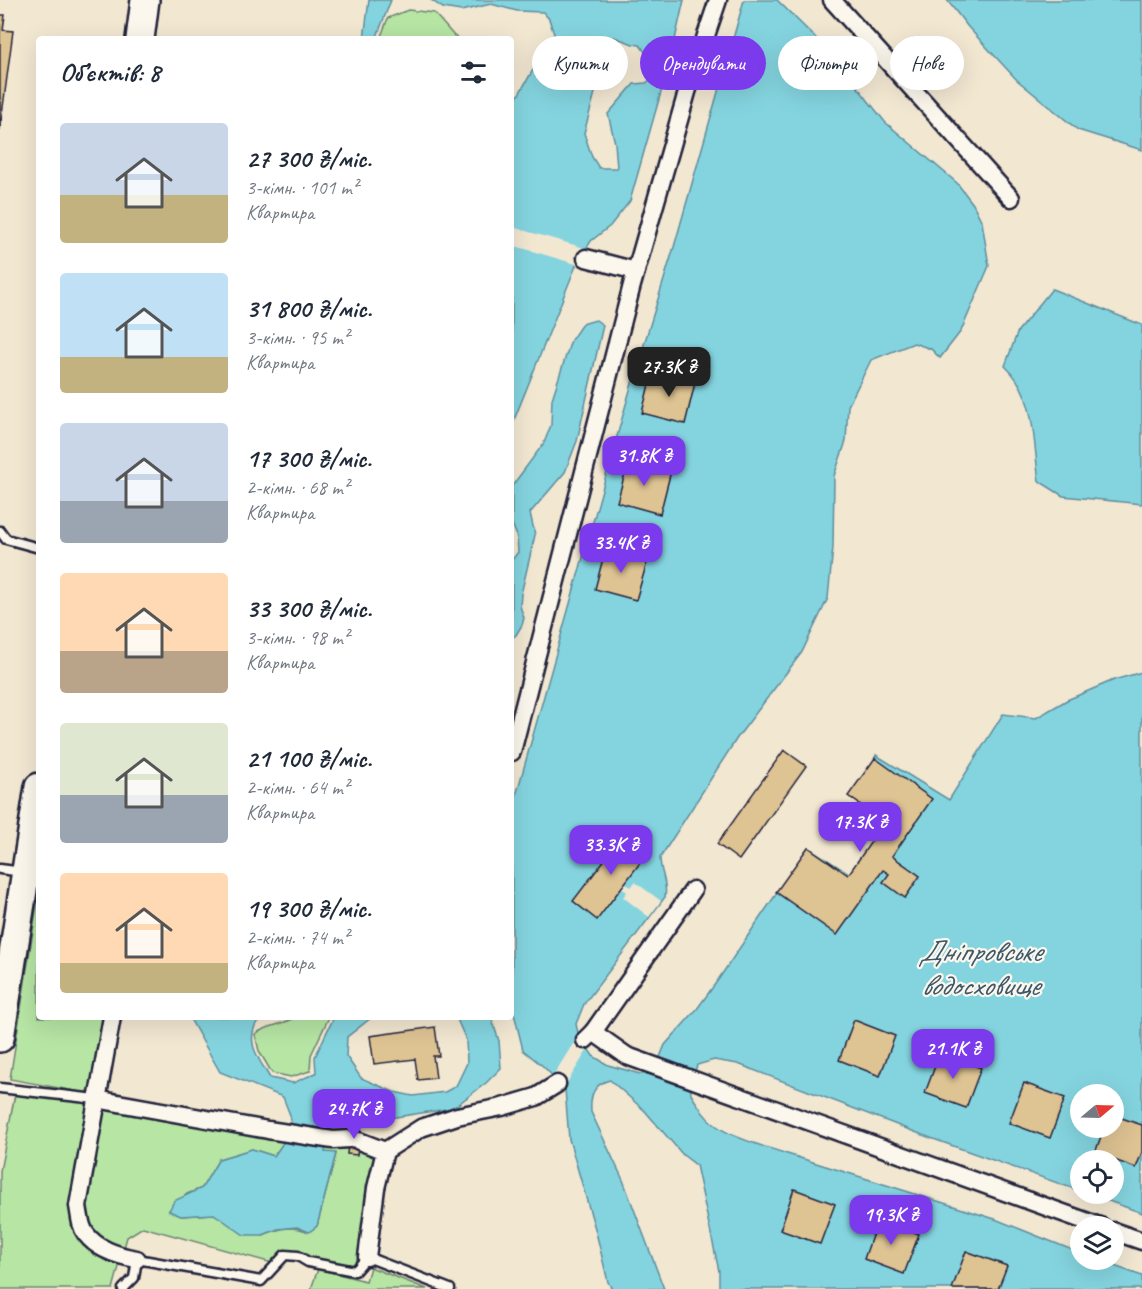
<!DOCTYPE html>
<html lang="uk">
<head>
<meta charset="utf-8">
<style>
  body { margin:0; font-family:Caveat,sans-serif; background:#f6f6f7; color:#1f2937; height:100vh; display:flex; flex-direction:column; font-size:22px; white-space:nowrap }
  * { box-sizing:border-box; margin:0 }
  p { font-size:20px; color:#747a83 }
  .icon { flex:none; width:33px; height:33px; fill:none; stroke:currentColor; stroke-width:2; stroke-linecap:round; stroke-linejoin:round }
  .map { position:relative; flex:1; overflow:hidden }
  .details { position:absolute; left:36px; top:36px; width:478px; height:984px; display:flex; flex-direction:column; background:#fff; border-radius:6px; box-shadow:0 6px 24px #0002 }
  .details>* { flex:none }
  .hud { position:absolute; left:532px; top:36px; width:519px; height:54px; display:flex; gap:12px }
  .needle { width:39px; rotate:71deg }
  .fabs { position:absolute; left:1070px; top:1084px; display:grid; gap:12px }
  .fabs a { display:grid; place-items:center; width:54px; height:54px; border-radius:50%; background:#fff; box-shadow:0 6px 24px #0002; font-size:30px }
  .price { position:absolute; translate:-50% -51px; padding:0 14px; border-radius:12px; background:#7c3aed; color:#fff; font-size:20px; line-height:39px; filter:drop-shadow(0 2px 3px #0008) }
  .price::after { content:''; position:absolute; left:50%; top:36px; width:18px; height:14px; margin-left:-9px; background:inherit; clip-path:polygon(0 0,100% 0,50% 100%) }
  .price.active { background:#222; color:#fff }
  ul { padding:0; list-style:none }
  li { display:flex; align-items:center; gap:18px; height:150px; padding:0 24px }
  li span { display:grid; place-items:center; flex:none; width:168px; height:120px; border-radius:6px; color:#555 }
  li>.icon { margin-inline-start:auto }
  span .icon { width:72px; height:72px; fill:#fffc; stroke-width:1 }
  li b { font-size:26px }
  h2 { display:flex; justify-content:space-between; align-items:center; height:72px; padding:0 24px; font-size:26px }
  .tag { padding:0 21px; border-radius:27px; background:#fff; box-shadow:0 6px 24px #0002; font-size:21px; line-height:54px }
  .tag.active { background:#7c3aed; color:#fff }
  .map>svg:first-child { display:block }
  .green { fill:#b6e5a4; stroke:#6c8470; stroke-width:1.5 }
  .water { fill:#84d4df; stroke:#5d8d9d; stroke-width:1.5; fill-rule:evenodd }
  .pier { fill:#f2e7d1 }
  .building { fill:#dec393; stroke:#22223b; stroke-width:1.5 }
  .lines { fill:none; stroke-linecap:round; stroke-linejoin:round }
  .lane-casing { stroke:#22223b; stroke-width:13 }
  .street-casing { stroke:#22223b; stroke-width:21 }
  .primary-casing { stroke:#22223b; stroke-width:32 }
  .lane { stroke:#fbf7ec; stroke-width:8 }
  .street { stroke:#fbf7ec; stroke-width:16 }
  .primary { stroke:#fbf7ec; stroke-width:27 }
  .labels { text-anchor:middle; stroke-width:4.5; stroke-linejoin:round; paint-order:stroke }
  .water-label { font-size:30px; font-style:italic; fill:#3f576c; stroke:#fbf7ec }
</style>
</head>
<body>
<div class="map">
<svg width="1142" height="1289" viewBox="0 0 1142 1289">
  <rect width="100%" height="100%" fill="#f2e7d1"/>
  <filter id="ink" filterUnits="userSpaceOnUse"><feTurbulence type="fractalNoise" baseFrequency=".0167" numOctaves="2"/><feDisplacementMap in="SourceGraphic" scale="12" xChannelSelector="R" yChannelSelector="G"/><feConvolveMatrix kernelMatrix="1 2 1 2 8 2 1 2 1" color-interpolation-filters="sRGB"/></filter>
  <g filter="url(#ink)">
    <g class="green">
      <polygon points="408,10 434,13 454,36 459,39 380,39 388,18"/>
      <polygon points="39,892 39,1017 104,1017 94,1079 86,1093 10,1079"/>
      <path d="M296,1017H329L311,1055L310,1071L291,1077L272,1073L259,1051L255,1034C268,1025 283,1025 296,1017Z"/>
      <path d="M16,1089L290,1134L274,1156L252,1149L219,1159L202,1188L187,1194L169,1210L181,1216L214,1214L263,1235C280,1228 292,1225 309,1232L317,1226L336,1154L325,1152L327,1139L385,1151L367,1257L355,1271L298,1256L272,1263L143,1227L127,1237L113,1289H0V1171Z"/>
      <polygon points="370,1267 427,1289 311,1289 318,1269 366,1281"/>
    </g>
    <g class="water">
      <polygon points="369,0 391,0 376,39 364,39"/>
      <path d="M431,0H684L671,57L630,201L610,226L591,241L577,263L512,425V106L554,34L549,19L543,12L517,11L491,4L461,11L443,8ZM614,37L633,44L640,45L650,59L656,75L646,83L634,84L608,114L615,143L617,168H599L592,157L584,133L596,89L598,63L606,41Z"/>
      <path d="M744,0H777L830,52L885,122L957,183L973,204L982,222L989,266L961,331L940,358L931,349L914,343L871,360L848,406L846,441L834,476L833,547L828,598L802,652L737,738L660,858C660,872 668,883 665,897L584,1004L576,1024L578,1033L593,1056L608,1065L640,1074H653L665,1045L697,1009L718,980L808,847L849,874L885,822L875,758L876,755L949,800L1003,714L1036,718L1067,700L1114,680L1142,672V1213L1089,1194H1113V1161H1080V1191L928,1137L738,1064L714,1060L697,1065C695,1073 689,1084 691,1093C692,1097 696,1102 698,1105C712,1131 739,1138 765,1147L995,1219L1080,1253V1260H1098L1142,1276V1289H719V1271L696,1165L683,1155L645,1111L610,1080C593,1084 590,1096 591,1112L623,1180L664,1289H612L608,1282L596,1232L569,1139L565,1089L544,1067L523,1050L512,1005V810L630,390L674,247ZM1080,1095H1113V1128H1080Z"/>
      <polygon points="947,0 1142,0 1142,150 1078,130 1017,80 968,27"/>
      <path d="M1052,289L1142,325V504L1063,496L1039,481C1033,442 1036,394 1005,366L1018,331Z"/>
      <polygon points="596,320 603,325 577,441 565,472 530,513 535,535 521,594 520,606 524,618 522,625 516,635 512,638 512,560 518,552 517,536 512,524 512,486 544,443 551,425 552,399 571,340 582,324"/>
      <path d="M189,1017H284L257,1022C245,1043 259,1059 270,1078L293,1083L316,1073L315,1057L334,1017H378L371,1018L347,1037L346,1056L361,1078L394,1092L413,1096L445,1092L456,1086L467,1063L466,1040L456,1017H491L499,1041L501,1068L486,1083L453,1108L396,1117L335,1122L330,1129L325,1152L336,1153L317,1226L309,1232L297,1227L278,1229L263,1235H244L214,1214L181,1216L169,1211L174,1201L202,1188L219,1159L252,1149L274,1156L292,1130L290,1115L283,1097L220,1072Z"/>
    </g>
    <g class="pier">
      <polygon points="512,227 588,249 588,252 579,265 512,245"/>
      <polygon points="635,882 661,901 649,917 623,897 627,892 622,888 625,883 631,887"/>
      <polygon points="578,1036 590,1046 563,1089 551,1079"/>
    </g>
    <g class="building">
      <polygon points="0,15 5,15 3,30 13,31 0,130"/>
      <polygon points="652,372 695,383 685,424 642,413"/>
      <polygon points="629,459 671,471 660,514 617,502"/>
      <polygon points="606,547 648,559 636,600 595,589"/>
      <polygon points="784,750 806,766 739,860 717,844"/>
      <polygon points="875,758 932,799 892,856 920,876 905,898 883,882 889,874 883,870 837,935 776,892 808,847 848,875 885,822 848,796"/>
      <polygon points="625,833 649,851 597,920 573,901"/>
      <polygon points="854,1020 895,1036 880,1076 839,1060"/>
      <polygon points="435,1027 439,1056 433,1056 436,1078 418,1080 415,1059 374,1064 370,1036"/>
      <polygon points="940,1053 981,1068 966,1108 925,1093"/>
      <polygon points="1024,1083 1065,1098 1050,1138 1009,1123"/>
      <polygon points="1113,1115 1142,1125 1142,1152 1136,1168 1095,1153 1104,1128 1113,1128"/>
      <polygon points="350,1125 361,1126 357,1155 347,1154"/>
      <polygon points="794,1189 835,1204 820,1244 780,1230"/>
      <polygon points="878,1219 919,1234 904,1274 864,1259"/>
      <polygon points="966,1251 1007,1266 998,1289 952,1289"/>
    </g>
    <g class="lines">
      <g class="lane-casing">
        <g id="lane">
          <polyline points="0,531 6,539 39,548"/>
          <polyline points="0,869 23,872"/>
          <polyline points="0,1088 96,1099"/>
          <polyline points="123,1289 134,1278 137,1259 261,1281 285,1255 298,1256 308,1262 355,1271 367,1257 450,1289"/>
        </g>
      </g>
      <g class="street-casing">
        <g id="street">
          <polyline points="832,0 1011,198"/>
          <polyline points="586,258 636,271"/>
          <polyline points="512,752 632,285 687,92 718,0"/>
          <path d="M112,1017L78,1206C80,1216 80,1226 86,1234C97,1249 119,1256 137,1259"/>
          <polyline points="593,1032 693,890"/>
          <polyline points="585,1040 593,1032 627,1056 1102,1227"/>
          <polyline points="96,1099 268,1130 333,1140 349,1139"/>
          <polyline points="359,1141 385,1151"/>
          <polyline points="1113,1231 1142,1241"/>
          <polyline points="367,1257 376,1188 385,1151 421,1128 457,1116 502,1107 536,1097 557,1084"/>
        </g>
      </g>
      <g class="primary-casing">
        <g id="primary">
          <polyline points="140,39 145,0"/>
          <polyline points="0,1038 39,787"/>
        </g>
      </g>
      <use href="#lane" class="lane"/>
      <use href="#street" class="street"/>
      <use href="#primary" class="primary"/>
    </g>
  </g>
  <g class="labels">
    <g class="water-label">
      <text x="980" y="961">Дніпровське<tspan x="980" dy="34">водосховище</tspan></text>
    </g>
  </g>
</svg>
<div class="fabs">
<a><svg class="needle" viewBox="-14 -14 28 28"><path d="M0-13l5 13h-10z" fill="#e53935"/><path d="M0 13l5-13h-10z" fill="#747a83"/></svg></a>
<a><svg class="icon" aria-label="locate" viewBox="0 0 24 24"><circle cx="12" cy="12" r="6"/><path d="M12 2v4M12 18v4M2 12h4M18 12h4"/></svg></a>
<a><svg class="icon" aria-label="layers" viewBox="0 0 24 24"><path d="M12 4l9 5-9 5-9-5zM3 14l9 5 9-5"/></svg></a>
</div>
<b class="price active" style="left:669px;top:398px">27.3K ₴</b>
<b class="price" style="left:644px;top:487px">31.8K ₴</b>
<b class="price" style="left:621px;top:574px">33.4K ₴</b>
<b class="price" style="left:860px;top:853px">17.3K ₴</b>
<b class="price" style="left:611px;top:876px">33.3K ₴</b>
<b class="price" style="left:953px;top:1080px">21.1K ₴</b>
<b class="price" style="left:354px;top:1140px">24.7K ₴</b>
<b class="price" style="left:891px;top:1246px">19.3K ₴</b>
<div class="hud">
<a class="tag">Купити</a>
<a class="tag active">Орендувати</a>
<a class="tag">Фільтри</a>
<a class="tag">Нове</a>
</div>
<section class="details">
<h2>Об’єктів: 8<svg class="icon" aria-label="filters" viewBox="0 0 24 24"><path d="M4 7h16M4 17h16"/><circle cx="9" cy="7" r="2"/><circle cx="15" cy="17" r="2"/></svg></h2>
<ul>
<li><span style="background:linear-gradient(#c9d6e8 60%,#c2b280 0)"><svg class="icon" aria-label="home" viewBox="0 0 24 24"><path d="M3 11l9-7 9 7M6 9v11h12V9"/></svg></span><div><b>27 300 ₴/міс.</b><p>3-кімн. · 101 m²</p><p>Квартира</p></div></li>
<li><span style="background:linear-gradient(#bfe0f5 70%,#c2b280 0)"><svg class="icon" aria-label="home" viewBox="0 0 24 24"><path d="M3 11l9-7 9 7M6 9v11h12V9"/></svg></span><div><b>31 800 ₴/міс.</b><p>3-кімн. · 95 m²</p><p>Квартира</p></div></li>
<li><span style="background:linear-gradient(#c9d6e8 65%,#9aa5b1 0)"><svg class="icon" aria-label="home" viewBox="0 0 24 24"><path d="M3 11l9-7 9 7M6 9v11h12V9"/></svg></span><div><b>17 300 ₴/міс.</b><p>2-кімн. · 68 m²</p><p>Квартира</p></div></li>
<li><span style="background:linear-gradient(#ffd9b3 65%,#b9a48a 0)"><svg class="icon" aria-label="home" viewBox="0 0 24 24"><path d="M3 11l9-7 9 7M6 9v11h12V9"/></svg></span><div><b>33 300 ₴/міс.</b><p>3-кімн. · 98 m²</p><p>Квартира</p></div></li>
<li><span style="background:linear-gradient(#dfe7d0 60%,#9aa5b1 0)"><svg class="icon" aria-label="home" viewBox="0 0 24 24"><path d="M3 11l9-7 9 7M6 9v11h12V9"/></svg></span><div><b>21 100 ₴/міс.</b><p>2-кімн. · 64 m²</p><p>Квартира</p></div></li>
<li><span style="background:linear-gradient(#ffd9b3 75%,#c2b280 0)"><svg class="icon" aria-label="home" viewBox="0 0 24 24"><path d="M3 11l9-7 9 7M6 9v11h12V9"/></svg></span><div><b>19 300 ₴/міс.</b><p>2-кімн. · 74 m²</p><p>Квартира</p></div></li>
</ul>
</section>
</div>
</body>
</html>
